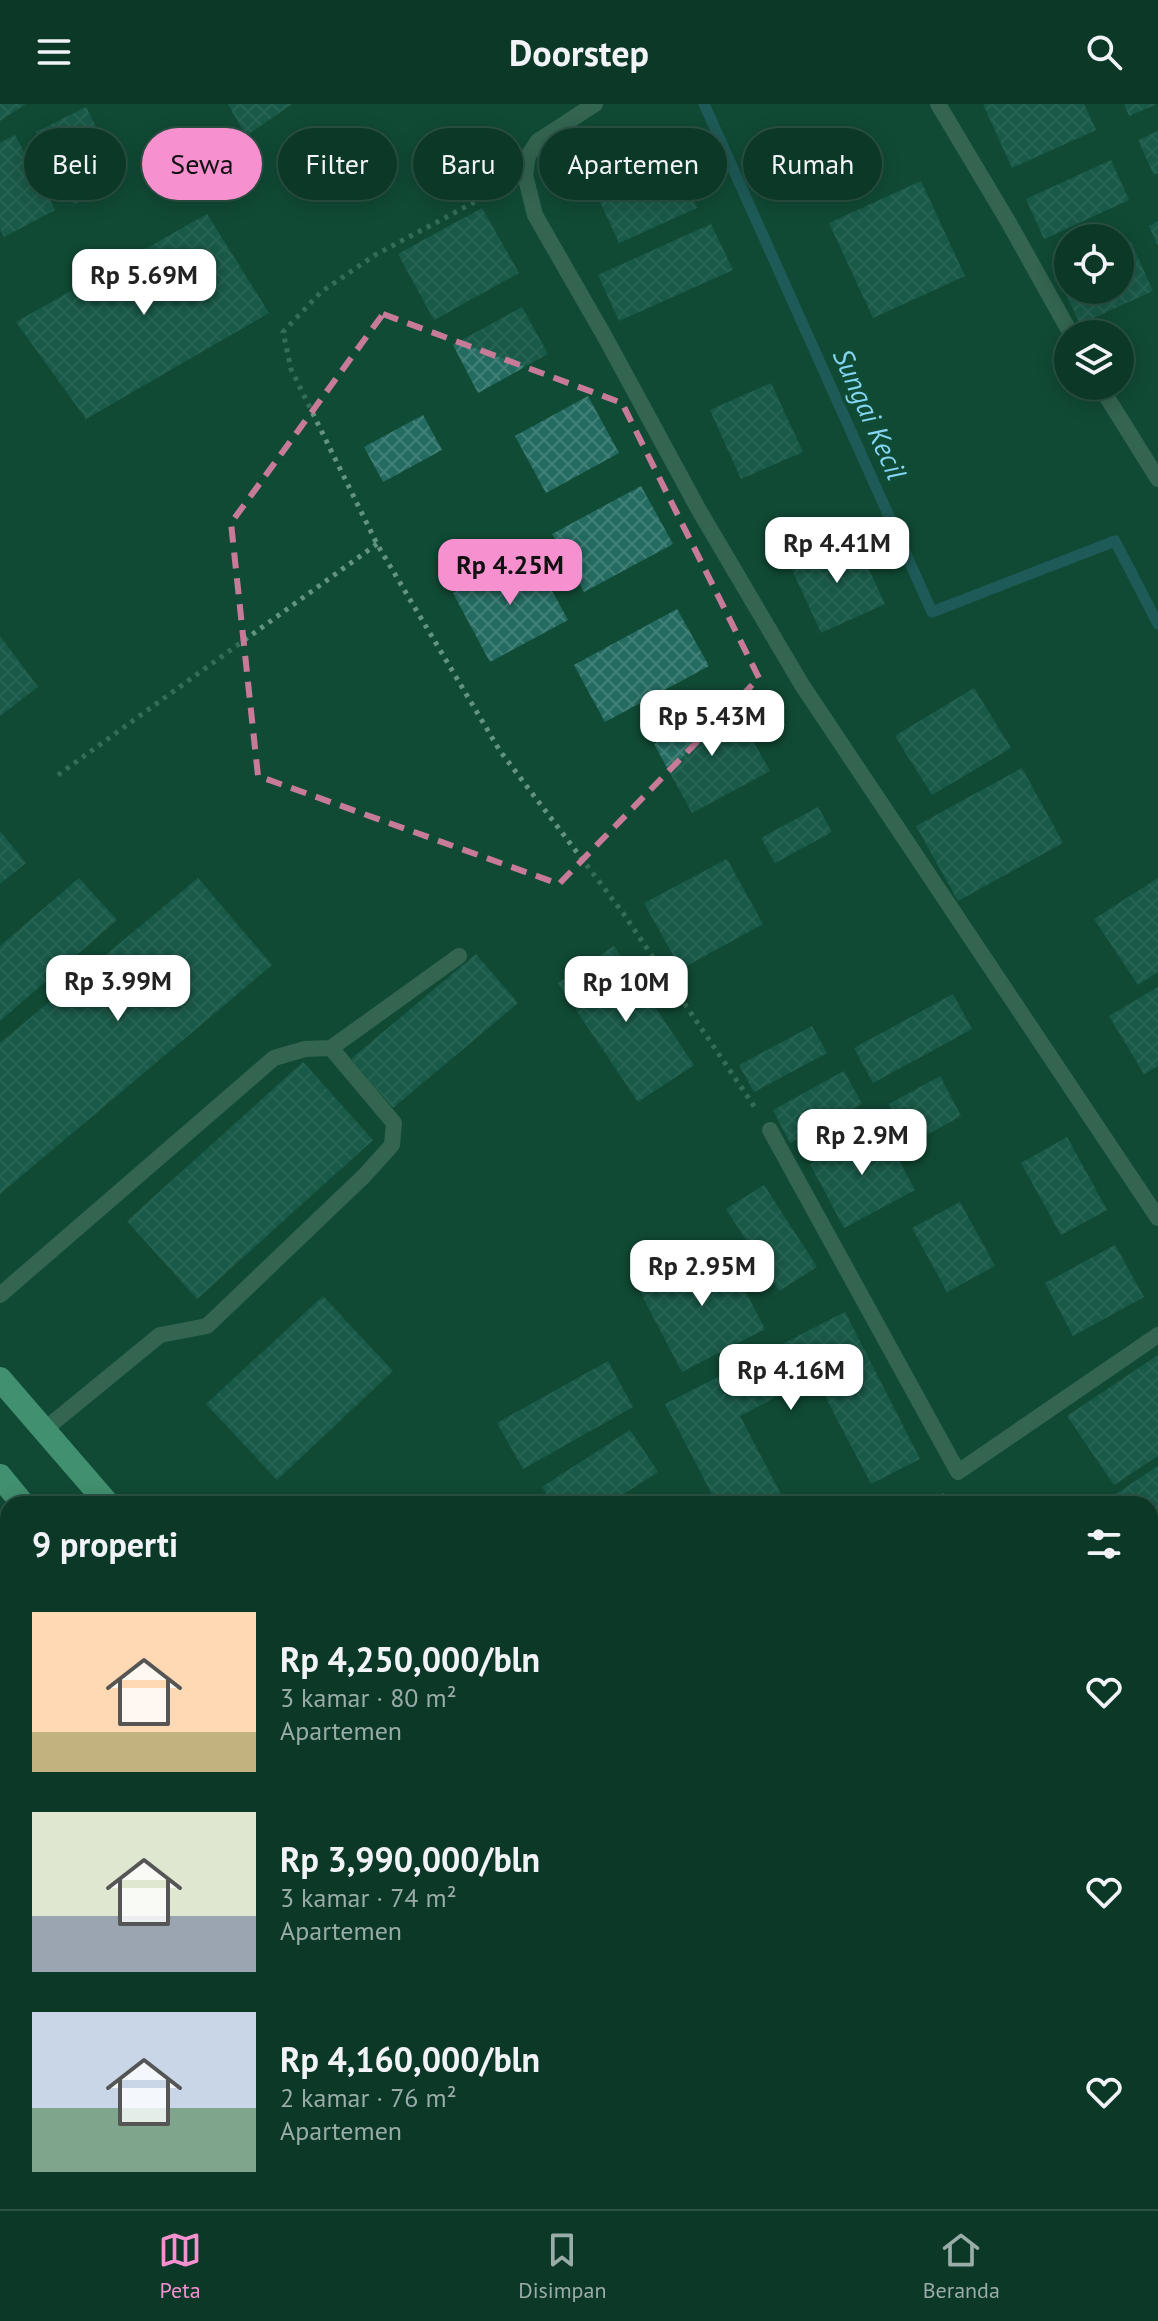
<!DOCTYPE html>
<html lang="id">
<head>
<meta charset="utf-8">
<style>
  body { margin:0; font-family:"PT Sans",sans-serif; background:#1a4334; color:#f1f3f6; height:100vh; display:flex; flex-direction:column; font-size:30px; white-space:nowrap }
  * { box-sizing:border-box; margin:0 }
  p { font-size:26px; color:#9aaca8 }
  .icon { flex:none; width:44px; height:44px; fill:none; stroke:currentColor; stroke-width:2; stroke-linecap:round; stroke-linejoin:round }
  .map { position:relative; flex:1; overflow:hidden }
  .sheet { position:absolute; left:0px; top:1392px; width:1158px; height:714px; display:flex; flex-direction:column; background:#0c3828; border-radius:24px 24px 0 0; box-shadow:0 4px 20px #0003,0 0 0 2px #2c5245 }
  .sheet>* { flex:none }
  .top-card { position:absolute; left:24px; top:24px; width:1110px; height:72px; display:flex; gap:16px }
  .fabs { position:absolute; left:1054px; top:120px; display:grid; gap:16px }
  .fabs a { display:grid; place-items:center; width:80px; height:80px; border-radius:50%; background:#0c3828; box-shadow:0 4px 20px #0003,0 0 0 2px #2c5245; font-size:40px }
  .price { position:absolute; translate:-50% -68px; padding:0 18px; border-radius:16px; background:#fff; color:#222; font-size:26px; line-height:52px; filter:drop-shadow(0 2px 4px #0008) }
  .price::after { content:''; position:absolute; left:50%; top:48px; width:24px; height:18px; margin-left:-12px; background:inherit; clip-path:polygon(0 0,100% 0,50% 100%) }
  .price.active { background:#f690cf; color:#111 }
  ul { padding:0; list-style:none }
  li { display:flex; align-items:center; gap:24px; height:200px; padding:0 32px }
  li span { display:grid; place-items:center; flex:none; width:224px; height:160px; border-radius:0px; color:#555 }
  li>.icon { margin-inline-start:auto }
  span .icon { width:96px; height:96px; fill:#fffc; stroke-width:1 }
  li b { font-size:34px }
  h2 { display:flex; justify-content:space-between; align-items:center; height:96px; padding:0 32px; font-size:34px }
  .pill { padding:0 28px; border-radius:36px; background:#0c3828; box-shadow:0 4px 20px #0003,0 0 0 2px #2c5245; font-size:28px; line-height:72px }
  .pill.active { background:#f690cf; color:#111 }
  header { display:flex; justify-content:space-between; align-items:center; height:104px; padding:0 32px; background:#0c3828; font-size:36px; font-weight:800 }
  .tabs { display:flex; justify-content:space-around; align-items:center; height:112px; border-top:2px solid #2c5245; background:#0c3828; font-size:22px; color:#9aaca8 }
  .tabs a { display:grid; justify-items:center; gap:4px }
  .tabs .active { color:#f690cf }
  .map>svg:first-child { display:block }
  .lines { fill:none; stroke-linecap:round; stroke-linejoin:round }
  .stream { stroke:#2f6d82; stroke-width:11 }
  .building { fill:url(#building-cross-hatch) }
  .path { stroke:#63947f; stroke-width:5; stroke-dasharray:4 6; stroke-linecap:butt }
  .lane { stroke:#5e8672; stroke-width:16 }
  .street { stroke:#5e8672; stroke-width:16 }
  .highway { stroke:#7ce4b6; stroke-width:24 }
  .marked { fill:none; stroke:#c87b98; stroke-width:6; stroke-dasharray:16 10; stroke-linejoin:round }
  .labels { text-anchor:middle; stroke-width:8; stroke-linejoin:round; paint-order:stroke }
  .water-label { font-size:28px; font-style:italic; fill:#83d5f2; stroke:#104b35 }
</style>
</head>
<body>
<header><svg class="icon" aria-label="menu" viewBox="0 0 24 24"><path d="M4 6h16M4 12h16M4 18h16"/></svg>Doorstep<svg class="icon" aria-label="search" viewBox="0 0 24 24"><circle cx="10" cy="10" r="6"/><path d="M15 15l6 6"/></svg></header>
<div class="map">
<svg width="1158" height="2105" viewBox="0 0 1158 2105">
  <defs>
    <pattern id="building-cross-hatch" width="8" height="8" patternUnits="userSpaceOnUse" patternTransform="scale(2)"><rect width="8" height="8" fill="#246b61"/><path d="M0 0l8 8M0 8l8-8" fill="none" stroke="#438177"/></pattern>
  </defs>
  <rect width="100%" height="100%" fill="#104b35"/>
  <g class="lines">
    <polyline class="stream" points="704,0 932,508 1115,437 1158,520"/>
  </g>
  <g class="building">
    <polygon points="0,0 26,0 0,17"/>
    <polygon points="228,0 292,0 246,32"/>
    <polygon points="983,0 1084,0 1096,26 1012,64"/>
    <polygon points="1124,0 1157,0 1129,12"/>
    <polygon points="86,3 123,75 74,100 36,28"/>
    <polygon points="660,23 697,104 619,139 582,58"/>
    <polygon points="1158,27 1158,69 1154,71 1138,36"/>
    <polygon points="15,31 55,106 4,133 0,125 0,39"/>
    <polygon points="1111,56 1129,96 1044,135 1026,95"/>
    <polygon points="921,77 965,172 873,214 829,119"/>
    <polygon points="482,104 519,169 434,216 398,150"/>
    <polygon points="207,110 269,209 86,315 16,218"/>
    <polygon points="1158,117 1158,142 1149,122"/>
    <polygon points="711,120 733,166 619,217 598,171"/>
    <polygon points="1131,138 1153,187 1080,220 1057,171 1068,166 1068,186 1120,186 1120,143"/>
    <polygon points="522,203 548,250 478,289 453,241"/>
    <polygon points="771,279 803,348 741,375 710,306"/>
    <polygon points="588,292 619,349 546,389 515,332"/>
    <polygon points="423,311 442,346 383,378 364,343"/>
    <polygon points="641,382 673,440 584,488 552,430"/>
    <polygon points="853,432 885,500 821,529 790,461"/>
    <polygon points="530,447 568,516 490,558 453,489"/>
    <polygon points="677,505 709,562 605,618 574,561"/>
    <polygon points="0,532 38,583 0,612"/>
    <polygon points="974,584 1011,644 932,691 895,632"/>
    <polygon points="731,598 770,667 692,709 654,640"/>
    <polygon points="1022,664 1063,739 958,797 916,722"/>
    <polygon points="818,703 832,728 775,759 761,734"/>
    <polygon points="0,727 26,759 0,780"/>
    <polygon points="727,755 763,820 681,865 644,799"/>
    <polygon points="79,774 117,816 0,917 0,842"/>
    <polygon points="198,774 272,861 0,1090 0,939"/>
    <polygon points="1158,774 1158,868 1138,881 1094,815"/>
    <polygon points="614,842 694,961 638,998 558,879"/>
    <polygon points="476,850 518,899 393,1004 351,955"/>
    <polygon points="1158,883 1158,962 1144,970 1109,912"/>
    <polygon points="953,890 972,925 873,979 854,944"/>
    <polygon points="812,922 827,949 754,988 739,961"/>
    <polygon points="303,958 373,1036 197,1195 127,1117"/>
    <polygon points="844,967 862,1000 790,1039 773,1006"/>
    <polygon points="940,972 961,1012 912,1039 889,1000"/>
    <polygon points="880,1022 915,1086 844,1124 810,1060"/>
    <polygon points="1067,1033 1107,1106 1061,1131 1021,1059"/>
    <polygon points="764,1081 817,1163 779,1187 726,1105"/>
    <polygon points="960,1098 995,1162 947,1188 912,1124"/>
    <polygon points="721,1141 765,1225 682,1268 638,1184"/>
    <polygon points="1115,1141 1144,1193 1073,1232 1045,1179"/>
    <polygon points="323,1192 393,1267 277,1376 206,1300"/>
    <polygon points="845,1208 920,1355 871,1380 815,1273 740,1312 786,1400 717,1400 665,1300"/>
    <polygon points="1158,1251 1158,1352 1114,1381 1067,1312"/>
    <polygon points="608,1257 633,1303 523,1365 497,1319"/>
    <polygon points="630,1326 658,1368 608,1400 553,1400 542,1383"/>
    <polygon points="1158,1362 1158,1459 1150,1464 1150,1400 1101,1400"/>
    <polygon points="1158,1508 1158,1590 1150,1595 1150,1514"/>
    <polygon points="8,1515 8,1558 0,1565 0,1522"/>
    <polygon points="8,1644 8,1752 0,1743 0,1651"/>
    <polygon points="0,1767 8,1776 8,1841 0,1848"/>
    <polygon points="0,1957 8,1965 8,1989 0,1996"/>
    <polygon points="0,2046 8,2054 8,2062 0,2070"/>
    <polygon points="1158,2061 1158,2105 1092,2105 1102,2098 1150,2098 1150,2066"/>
    <polygon points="73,2098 94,2098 86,2105 80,2105"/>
    <polygon points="317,2098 487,2098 494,2105 310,2105"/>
    <polygon points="927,2098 938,2098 943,2105 916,2105"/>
  </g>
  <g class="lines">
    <g class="path">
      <polyline points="501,84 375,151 321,188 283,228 291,265 377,440 500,647 623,809 756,1005"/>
      <polyline points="58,671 377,440"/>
      <polyline points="940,1400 945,1390"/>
      <polyline points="1150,1634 1158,1626"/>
    </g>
    <g class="lane">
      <polyline points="0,1191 274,954 305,945 331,944 459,852"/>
      <polyline points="44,1326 160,1231 207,1222 364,1072 392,1041 394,1019 331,944"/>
    </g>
    <g class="street">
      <polyline points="595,0 538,37 528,52 525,71 535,111 605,233 700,408 802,581 1158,1114"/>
      <polyline points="938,0 1009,119 1071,230"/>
      <polyline points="1100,282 1158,375"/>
      <polyline points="770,1026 958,1368 1158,1231"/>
      <polyline points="1150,1742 1158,1754"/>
      <polyline points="261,2105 268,2098"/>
    </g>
    <g class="highway">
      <polyline points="0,1275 108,1400"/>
      <polyline points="0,1372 23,1400"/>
      <polyline points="659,2098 665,2105"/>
      <polyline points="713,2098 719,2105"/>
    </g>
  </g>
  <path d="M0 0H1158V2105H0ZM383,210L622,299L759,574L559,780L258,672L231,419Z" fill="#104b35" fill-opacity=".55" fill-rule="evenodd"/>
  <path class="marked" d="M383,210L622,299L759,574L559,780L258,672L231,419Z"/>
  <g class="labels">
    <g class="water-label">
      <text transform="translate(870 310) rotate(66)" y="10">Sungai Kecil</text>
    </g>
  </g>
</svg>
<div class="fabs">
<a><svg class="icon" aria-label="locate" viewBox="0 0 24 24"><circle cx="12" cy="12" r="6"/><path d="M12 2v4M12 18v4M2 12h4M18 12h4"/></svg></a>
<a><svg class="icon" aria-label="layers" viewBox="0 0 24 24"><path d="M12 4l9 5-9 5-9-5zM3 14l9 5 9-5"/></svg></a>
</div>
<b class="price" style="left:144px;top:213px">Rp 5.69M</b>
<b class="price" style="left:837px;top:481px">Rp 4.41M</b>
<b class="price active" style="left:510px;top:503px">Rp 4.25M</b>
<b class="price" style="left:712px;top:654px">Rp 5.43M</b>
<b class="price" style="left:118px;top:919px">Rp 3.99M</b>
<b class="price" style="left:626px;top:920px">Rp 10M</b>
<b class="price" style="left:862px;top:1073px">Rp 2.9M</b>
<b class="price" style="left:702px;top:1204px">Rp 2.95M</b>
<b class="price" style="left:791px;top:1308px">Rp 4.16M</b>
<div class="top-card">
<a class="pill">Beli</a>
<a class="pill active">Sewa</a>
<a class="pill">Filter</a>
<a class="pill">Baru</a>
<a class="pill">Apartemen</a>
<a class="pill">Rumah</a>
</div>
<section class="sheet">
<h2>9 properti<svg class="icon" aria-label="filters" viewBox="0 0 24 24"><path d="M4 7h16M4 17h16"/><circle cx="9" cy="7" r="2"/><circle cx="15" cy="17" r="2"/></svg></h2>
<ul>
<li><span style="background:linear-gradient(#ffd9b3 75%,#c2b280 0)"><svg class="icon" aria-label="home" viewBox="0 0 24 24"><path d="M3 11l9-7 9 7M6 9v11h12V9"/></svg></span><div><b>Rp 4,250,000/bln</b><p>3 kamar · 80 m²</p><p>Apartemen</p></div><svg class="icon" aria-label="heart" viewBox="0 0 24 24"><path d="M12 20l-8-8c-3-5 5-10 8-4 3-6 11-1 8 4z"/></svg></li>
<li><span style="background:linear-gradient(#dfe7d0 65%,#9aa5b1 0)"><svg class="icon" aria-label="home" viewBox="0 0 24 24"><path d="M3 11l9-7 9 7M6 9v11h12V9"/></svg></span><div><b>Rp 3,990,000/bln</b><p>3 kamar · 74 m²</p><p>Apartemen</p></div><svg class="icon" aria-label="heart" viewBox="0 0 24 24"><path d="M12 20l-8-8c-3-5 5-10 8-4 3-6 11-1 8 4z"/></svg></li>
<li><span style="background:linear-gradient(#c9d6e8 60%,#7fa58c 0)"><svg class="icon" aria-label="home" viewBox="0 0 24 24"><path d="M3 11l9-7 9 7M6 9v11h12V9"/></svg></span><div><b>Rp 4,160,000/bln</b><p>2 kamar · 76 m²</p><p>Apartemen</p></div><svg class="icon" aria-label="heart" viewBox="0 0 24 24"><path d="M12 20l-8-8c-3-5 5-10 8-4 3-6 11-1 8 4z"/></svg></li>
</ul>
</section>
</div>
<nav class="tabs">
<a class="active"><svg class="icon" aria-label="map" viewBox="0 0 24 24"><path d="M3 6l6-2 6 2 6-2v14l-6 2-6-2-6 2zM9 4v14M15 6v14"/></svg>Peta</a>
<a><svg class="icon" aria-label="saved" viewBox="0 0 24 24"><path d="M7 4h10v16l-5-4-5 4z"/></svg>Disimpan</a>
<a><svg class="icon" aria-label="home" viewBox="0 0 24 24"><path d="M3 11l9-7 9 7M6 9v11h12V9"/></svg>Beranda</a>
</nav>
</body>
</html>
